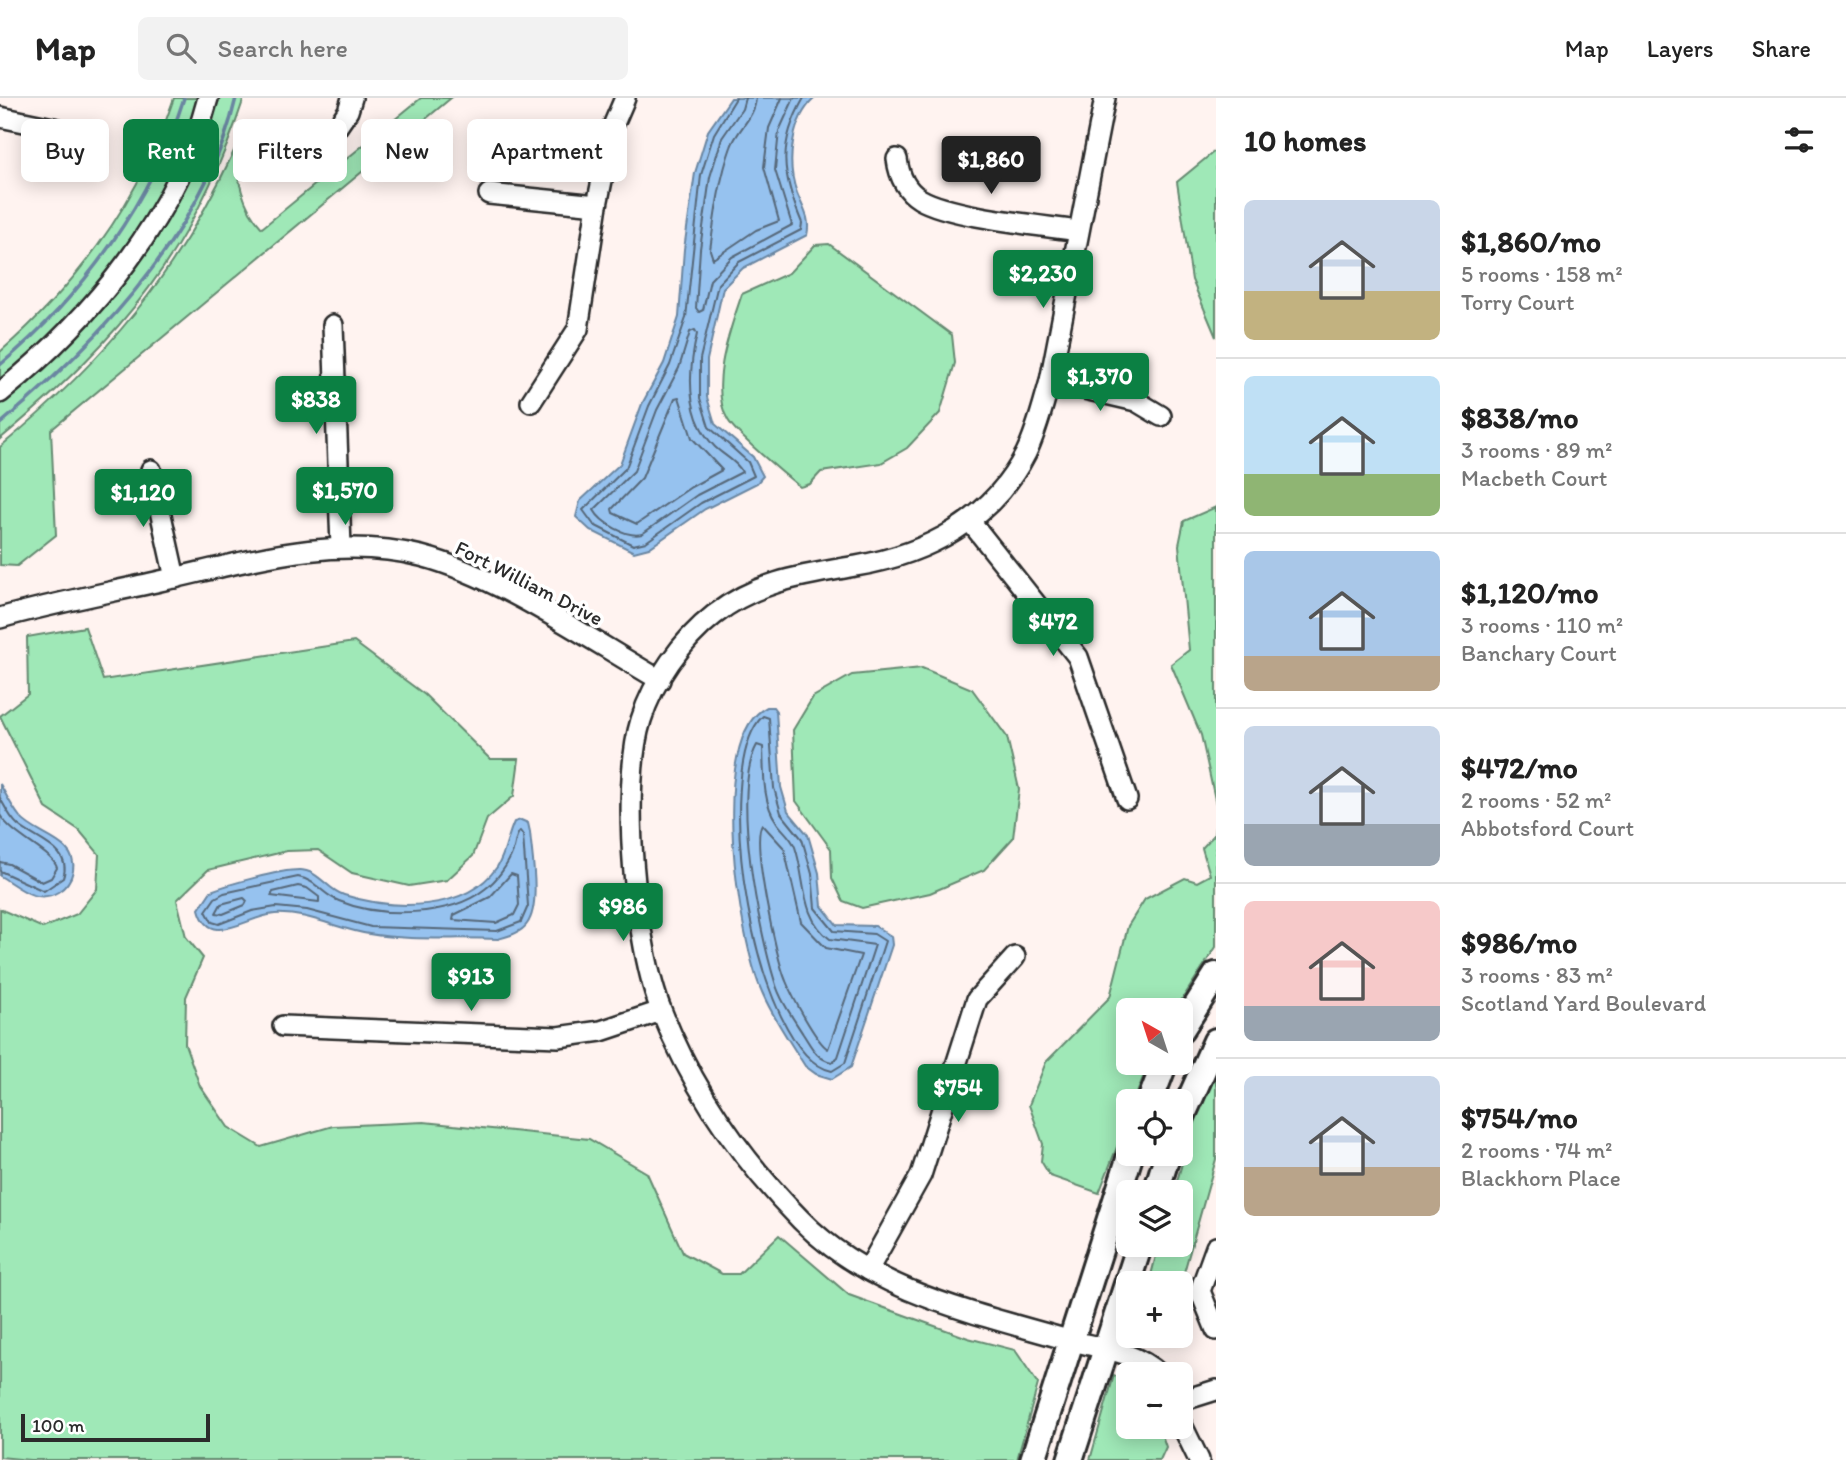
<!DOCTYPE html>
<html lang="en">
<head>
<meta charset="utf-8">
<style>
  body { margin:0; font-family:Itim,sans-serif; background:#f2f2f2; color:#222; height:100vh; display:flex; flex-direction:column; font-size:26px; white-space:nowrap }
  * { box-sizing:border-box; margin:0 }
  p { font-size:23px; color:#767676 }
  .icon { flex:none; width:38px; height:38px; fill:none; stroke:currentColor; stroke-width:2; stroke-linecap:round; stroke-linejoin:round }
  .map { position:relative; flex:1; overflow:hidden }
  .side { display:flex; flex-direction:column; background:#fff; width:630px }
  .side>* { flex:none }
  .hud { position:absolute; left:21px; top:21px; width:665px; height:63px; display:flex; gap:14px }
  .needle { width:46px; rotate:321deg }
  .tools { position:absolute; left:1116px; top:900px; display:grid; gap:14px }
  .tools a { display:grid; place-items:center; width:77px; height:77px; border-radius:10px; background:#fff; box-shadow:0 4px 18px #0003; font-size:35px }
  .scale { position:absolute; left:21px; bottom:18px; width:189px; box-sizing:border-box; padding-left:7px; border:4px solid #2b2b2b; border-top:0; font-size:19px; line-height:24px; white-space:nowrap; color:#2b2b2b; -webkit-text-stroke:5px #fff; paint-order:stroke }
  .price { position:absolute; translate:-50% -60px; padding:0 16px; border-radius:7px; background:#0b8043; color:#fff; font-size:23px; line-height:46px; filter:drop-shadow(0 2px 4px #0008) }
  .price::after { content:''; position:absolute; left:50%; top:42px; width:21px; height:16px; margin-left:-10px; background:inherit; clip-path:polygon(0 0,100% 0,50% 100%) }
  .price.current { background:#222; color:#fff }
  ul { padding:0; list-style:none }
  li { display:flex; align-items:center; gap:21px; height:175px; padding:0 28px }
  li+li { border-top:2px solid #e0e0e0 }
  li span { display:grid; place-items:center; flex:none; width:196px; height:140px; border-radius:10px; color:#555 }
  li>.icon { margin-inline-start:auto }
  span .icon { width:84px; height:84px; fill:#fffc; stroke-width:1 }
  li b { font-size:30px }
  h2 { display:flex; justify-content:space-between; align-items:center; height:84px; padding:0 28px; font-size:30px }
  .chip { padding:0 24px; border-radius:10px; background:#fff; box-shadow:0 4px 18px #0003; font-size:24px; line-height:63px }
  .chip.current { background:#0b8043; color:#fff }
  header { display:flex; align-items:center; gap:42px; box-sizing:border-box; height:98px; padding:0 35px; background:#fff; border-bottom:2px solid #e0e0e0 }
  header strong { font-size:33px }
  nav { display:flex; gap:38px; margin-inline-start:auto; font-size:24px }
  .search { width:490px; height:63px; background:#f2f2f2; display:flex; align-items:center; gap:18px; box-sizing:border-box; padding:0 24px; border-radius:10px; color:#767676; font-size:26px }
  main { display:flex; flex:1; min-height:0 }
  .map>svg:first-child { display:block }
  .green { fill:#9fe8b7; stroke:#658a71; stroke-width:2 }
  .water { fill:#96c2ef; stroke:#6b86a1; stroke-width:2 }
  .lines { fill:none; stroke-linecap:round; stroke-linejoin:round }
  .shore { stroke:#566779; stroke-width:2 }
  .stream { stroke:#6b86a1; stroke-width:3.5 }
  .minor-casing { stroke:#2b2b2b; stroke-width:24 }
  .major-casing { stroke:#2b2b2b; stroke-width:30 }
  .minor { stroke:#fff; stroke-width:19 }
  .major { stroke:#fff; stroke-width:24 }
  .labels { text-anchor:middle; stroke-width:7; stroke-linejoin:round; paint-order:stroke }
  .street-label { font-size:21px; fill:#2b2b2b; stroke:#fff }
</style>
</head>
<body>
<header>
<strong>Map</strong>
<div class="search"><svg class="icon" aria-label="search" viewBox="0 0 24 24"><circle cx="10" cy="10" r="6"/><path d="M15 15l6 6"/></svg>Search here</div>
<nav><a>Map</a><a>Layers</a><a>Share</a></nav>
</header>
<main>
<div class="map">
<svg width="1216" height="1362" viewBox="0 0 1216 1362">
  <rect width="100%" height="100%" fill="#fff3f0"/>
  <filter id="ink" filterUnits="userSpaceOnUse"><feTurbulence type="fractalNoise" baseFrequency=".0143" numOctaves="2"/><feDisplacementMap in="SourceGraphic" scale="14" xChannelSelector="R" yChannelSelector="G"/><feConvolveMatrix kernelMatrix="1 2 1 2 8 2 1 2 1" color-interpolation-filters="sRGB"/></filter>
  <g filter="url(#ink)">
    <g class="green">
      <path d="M174,0H199C171,81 131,158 71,220C49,243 23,264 0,286V254C80,184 140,101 174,0Z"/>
      <path d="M220,0H244C194,153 122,239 0,341V301L45,264L189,75Z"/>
      <path d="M421,0H451L51,332L56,437L17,468L0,467V349C105,262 177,176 235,51C238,82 241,107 262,130Z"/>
      <polygon points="1216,52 1216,239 1192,182 1177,84"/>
      <path d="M829,146L952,237L955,265L940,315L907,350L881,365L821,374L810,386L800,389C785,377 736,336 728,322C708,289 731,229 742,196L789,175L815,147Z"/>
      <polygon points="1216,409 1216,706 1201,637 1171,566 1189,552 1179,447 1184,423"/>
      <polygon points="85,529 103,582 354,544 425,597 490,661 519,661 514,698 487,721 473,758 447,782 409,788 352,775 318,752 287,753 208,772 177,802 186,839 203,860 186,899 185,946 200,988 228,1029 261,1049 333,1028 424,1024 589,1041 647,1075 683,1155 722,1176 739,1176 779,1137 849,1197 968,1240 1015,1252 1038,1286 1017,1362 30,1362 0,1359 0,811 43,830 77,816 97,791 99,756 79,732 46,710 0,618 28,596 27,539"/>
      <polygon points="922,570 972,591 1007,639 1019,691 1013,740 984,772 930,795 862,810 843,803 832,780 831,751 796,703 793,632 813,599 852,577"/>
      <polygon points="1216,719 1216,849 1175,912 1129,912 1129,964 1149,964 1134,1003 1129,1003 1129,1018 1099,1095 1050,1078 1041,1063 1043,1046 1029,1007 1046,964 1110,899 1128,828 1145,801 1185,780 1197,784 1210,777 1202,750 1214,737"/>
      <polygon points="1216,977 1216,1061 1181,1185 1149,1185 1159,1146 1181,1146 1181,1094 1174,1094 1195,1019"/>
      <polygon points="1114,1277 1129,1286 1129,1328 1159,1328 1166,1349 1160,1362 1090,1362"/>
    </g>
    <g class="water">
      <path d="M731,0H815C791,21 786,66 797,95C803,110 811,121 807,137L743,170L723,190L707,262V299L715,326L753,359L763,378L757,385L705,411L649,450L634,454L590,432L576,419L580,403L620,366L642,306L664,265L679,219L684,151L695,75L708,33Z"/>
      <path d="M767,609H773L776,613L781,689L788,713L808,737L819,775L822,808L837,827L875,828L891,838L892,847L851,969L832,981L816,976L805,968C790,944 773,920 762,894C739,843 706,638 767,609Z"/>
      <path d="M0,686C6,697 12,709 20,719C35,738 78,742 73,773C71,782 66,789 58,794C36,807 19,789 0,778Z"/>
      <path d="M521,722L528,725L530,734C532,758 541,807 527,826C521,835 508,838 498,841C456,839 411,843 369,836C337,831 307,814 275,816C246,818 210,852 199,811L211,793C229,786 279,772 299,772C319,772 327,792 344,797C392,812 465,815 497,769C506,755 507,739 514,724Z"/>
    </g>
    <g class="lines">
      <g class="shore">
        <path d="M736,0L714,36L701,77L686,220L670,267L649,308L626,370L583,412L594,427L633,447L646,444L701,405L754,378L748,364L709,329L700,300V261L718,186L739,164L801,132L802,125C782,77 777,47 804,0"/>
        <polyline points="745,0 742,11 722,40 710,79 700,151 696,210 699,214 703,212 710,182 732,159 792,127 775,72 779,33 794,0"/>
        <path d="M756,0C755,20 737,31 731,49C719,82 715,117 710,152L713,161L756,132L779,123L764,69L769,30L782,0"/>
        <path d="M695,232L697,236C688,274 685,319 715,349C723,357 738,364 742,374L697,397L642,436C627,440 601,425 594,412L634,373L657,312L679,270L690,234Z"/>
        <polygon points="679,299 692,340 722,372 691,389 637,426 613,415 612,411 642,380 675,300"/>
        <path d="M763,618L769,620L774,690L781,715L802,741L812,776L815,810L834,833L874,836L885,843L845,965L832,973C755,957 708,670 763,618Z"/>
        <path d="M757,647L763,649C764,672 762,703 776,723C781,732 791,738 795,749C806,781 800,819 830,841L875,847L838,959L832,964C816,961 811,948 803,936C793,920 780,902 775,884C759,833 731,694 757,647Z"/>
        <path d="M0,700C5,709 10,720 18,727C37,743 73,751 63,780L44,793L0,773"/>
        <path d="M0,717C13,739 53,754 57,770L51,780L42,784L9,766L0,764"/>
        <path d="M762,726L784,750L801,824L826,850L861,857L828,951C816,944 792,898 786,883C776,860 751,743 762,726Z"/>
        <path d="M520,733L523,737L528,808L521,824L497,833L371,829L307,812L276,809L252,813L219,826L212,824L206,813L215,800L224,795L298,779C316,782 323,797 339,803C380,820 450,819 485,791C497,782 508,767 513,753C516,745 515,738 520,733Z"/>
        <polygon points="511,776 517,778 519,807 514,817 496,825 453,822 454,817 490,799"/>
        <polygon points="298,788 307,790 319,799 319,804 271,798 273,794"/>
        <polygon points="244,800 247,803 245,807 223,816 216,815 221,806"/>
      </g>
      <g class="stream">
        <path d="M0,267C82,199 152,102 184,0"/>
        <path d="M0,326C100,243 206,130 236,0"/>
      </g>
      <g class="minor-casing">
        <g id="minor">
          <path d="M1105,0L1050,283C1043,307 1037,333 1026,355C992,422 927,456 856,468C804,477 757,483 714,517C682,542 653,583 641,622C620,689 635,849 662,914C693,992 742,1062 801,1122C870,1193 975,1215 1068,1242C1099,1250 1135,1253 1159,1276"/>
          <polyline points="0,19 58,31"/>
          <polyline points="335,32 348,13 352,0"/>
          <path d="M897,61C899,77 905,92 920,101C951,119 1039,127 1078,133"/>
          <polyline points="489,96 597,107"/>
          <polyline points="333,227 341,449"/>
          <polyline points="1050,283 1136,303 1161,318"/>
          <path d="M0,295C93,219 177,119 208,0"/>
          <polyline points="531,304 578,231 597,107 613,28 625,0"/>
          <polyline points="151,372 175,480"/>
          <polyline points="970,423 1078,559 1127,701"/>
          <path d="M0,520C53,505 107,495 160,483C246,464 333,436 421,458C499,478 589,541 660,582"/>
          <polyline points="283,928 558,939 601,933 661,913"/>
          <polyline points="1216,1149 1200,1193 1216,1232"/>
          <polyline points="868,1172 921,1077 977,901 1015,859"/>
          <polyline points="1181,1303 1216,1292"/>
          <polyline points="1181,1325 1199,1362"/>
        </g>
      </g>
      <g class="major-casing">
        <g id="major">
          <polyline points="1181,932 1216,877"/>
          <polyline points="1150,1003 1165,964"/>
          <polyline points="1181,1021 1216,943"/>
          <polyline points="1156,1094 1168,1055"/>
          <polyline points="1033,1362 1131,1055"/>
          <polyline points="1070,1362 1140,1146"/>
        </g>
      </g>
      <use href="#minor" class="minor"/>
      <use href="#major" class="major"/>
    </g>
  </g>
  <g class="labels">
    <g class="street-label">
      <text transform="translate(529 485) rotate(27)" y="7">Fort William Drive</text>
    </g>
  </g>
</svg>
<div class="tools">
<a><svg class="needle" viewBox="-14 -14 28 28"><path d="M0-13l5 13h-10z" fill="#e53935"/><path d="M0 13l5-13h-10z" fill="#767676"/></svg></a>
<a><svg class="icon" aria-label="locate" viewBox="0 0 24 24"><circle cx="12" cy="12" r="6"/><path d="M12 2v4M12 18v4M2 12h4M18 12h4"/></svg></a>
<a><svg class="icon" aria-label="layers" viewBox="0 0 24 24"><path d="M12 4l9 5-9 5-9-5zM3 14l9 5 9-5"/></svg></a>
<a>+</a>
<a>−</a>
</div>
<div class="scale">100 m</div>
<b class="price current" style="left:991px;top:98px">$1,860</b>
<b class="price" style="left:1043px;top:212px">$2,230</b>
<b class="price" style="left:1100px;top:315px">$1,370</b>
<b class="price" style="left:316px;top:338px">$838</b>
<b class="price" style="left:345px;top:429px">$1,570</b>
<b class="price" style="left:143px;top:431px">$1,120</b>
<b class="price" style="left:1053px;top:560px">$472</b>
<b class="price" style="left:623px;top:845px">$986</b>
<b class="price" style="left:471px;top:915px">$913</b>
<b class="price" style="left:958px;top:1026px">$754</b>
<div class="hud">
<a class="chip">Buy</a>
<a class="chip current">Rent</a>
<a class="chip">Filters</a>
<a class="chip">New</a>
<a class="chip">Apartment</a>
</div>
</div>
<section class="side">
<h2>10 homes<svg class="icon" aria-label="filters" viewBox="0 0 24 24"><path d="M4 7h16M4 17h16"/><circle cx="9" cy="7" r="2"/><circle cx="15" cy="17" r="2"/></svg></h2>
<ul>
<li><span style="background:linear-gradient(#c9d6e8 65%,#c2b280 0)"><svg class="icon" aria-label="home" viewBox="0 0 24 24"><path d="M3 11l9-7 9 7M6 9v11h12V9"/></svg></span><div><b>$1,860/mo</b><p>5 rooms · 158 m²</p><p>Torry Court</p></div></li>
<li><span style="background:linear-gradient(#bfe0f5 70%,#8fb573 0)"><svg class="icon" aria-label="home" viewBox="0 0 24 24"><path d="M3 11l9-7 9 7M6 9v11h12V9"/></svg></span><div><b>$838/mo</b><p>3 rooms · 89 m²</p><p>Macbeth Court</p></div></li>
<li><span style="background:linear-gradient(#a9c7e8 75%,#b9a48a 0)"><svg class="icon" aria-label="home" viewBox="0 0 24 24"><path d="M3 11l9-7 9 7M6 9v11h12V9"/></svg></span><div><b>$1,120/mo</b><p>3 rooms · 110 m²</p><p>Banchary Court</p></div></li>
<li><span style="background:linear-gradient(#c9d6e8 70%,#9aa5b1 0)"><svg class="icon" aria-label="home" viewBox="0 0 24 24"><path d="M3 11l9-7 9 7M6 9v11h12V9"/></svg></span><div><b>$472/mo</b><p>2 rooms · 52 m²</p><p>Abbotsford Court</p></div></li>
<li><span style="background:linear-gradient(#f6c9c9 75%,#9aa5b1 0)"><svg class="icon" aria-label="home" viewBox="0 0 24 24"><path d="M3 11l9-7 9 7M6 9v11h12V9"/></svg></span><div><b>$986/mo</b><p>3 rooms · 83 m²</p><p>Scotland Yard Boulevard</p></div></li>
<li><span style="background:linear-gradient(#c9d6e8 65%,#b9a48a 0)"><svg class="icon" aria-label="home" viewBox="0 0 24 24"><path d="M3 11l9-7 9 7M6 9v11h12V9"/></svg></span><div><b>$754/mo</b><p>2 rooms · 74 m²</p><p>Blackhorn Place</p></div></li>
</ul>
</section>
</main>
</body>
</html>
